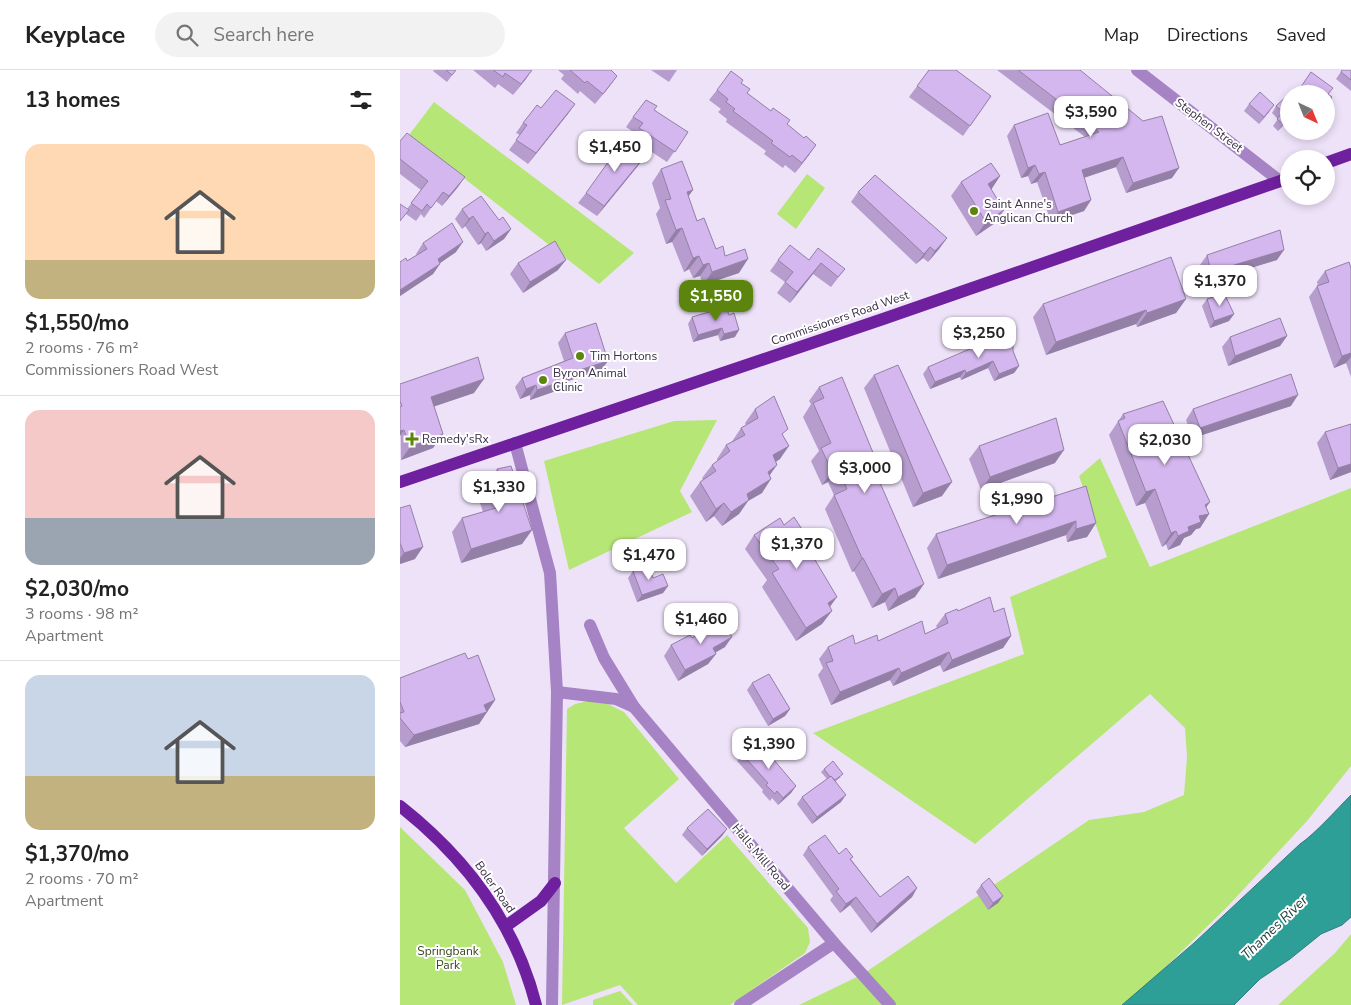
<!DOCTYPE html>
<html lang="en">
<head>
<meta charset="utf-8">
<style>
  body { margin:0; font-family:"Nunito Sans",sans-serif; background:#f2f2f2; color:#222; height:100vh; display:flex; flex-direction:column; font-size:19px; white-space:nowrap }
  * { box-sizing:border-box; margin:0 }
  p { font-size:16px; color:#767676 }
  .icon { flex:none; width:28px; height:28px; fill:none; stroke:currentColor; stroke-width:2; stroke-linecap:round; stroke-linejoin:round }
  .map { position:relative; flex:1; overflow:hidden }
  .panel { display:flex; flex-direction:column; background:#fff; width:400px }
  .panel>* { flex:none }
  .needle { width:32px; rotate:137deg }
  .fabs { position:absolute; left:880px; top:15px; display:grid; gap:10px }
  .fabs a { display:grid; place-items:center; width:55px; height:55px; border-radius:50%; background:#fff; box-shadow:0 2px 8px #0003; font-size:25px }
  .price { position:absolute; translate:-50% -42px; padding:0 11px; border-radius:10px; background:#fff; color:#222; font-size:16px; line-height:32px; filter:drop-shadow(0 1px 2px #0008) }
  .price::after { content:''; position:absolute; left:50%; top:30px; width:15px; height:11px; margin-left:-8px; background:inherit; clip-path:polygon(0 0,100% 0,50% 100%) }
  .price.active { background:#5c850d; color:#fff }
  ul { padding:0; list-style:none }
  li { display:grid; align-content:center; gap:10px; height:265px; padding:0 25px }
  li+li { border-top:1px solid #e0e0e0 }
  li span { display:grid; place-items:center; height:155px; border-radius:15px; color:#555 }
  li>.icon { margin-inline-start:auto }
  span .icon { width:90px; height:90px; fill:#fffc; stroke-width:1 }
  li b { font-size:21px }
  h2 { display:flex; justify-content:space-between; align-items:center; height:60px; padding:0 25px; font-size:21px }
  header { display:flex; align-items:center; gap:30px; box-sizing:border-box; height:70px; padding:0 25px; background:#fff; border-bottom:1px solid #e0e0e0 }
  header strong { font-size:24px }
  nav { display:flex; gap:28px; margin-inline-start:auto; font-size:18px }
  .search { width:350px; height:45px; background:#f2f2f2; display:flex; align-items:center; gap:12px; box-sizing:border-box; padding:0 18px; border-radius:28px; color:#767676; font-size:19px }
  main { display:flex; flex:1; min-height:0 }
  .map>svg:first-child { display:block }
  .green { fill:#b6e676 }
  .water { fill:#2d9f97; stroke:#317d7e }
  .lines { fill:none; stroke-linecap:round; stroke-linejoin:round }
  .minor { stroke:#a683c4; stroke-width:12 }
  .major { stroke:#6f209e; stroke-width:12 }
  .wall { fill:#b69dcd }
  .shaded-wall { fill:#9480a7 }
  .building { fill:#d4b7ee; stroke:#9480a7 }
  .poi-dot { fill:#5c850d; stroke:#fff; stroke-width:2 }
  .labels { text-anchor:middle; stroke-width:4; stroke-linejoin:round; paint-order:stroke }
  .street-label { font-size:12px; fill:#392e44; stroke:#fff }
  .poi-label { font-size:12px; fill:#392e44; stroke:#fff; text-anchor:start }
  .park-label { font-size:12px; fill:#354918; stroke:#fff }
  .water-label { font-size:14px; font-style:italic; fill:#1c3d3a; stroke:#fff }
</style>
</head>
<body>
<header>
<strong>Keyplace</strong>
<div class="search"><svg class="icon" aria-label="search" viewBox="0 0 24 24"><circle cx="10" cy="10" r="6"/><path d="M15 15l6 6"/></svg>Search here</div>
<nav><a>Map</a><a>Directions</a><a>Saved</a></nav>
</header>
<main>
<section class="panel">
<h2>13 homes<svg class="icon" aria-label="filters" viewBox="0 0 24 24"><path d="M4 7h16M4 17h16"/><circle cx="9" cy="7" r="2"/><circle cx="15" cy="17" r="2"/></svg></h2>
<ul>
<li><span style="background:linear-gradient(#ffd9b3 75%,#c2b280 0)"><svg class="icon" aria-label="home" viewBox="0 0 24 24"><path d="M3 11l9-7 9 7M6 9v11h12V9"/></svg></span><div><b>$1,550/mo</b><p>2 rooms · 76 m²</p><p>Commissioners Road West</p></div></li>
<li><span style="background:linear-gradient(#f6c9c9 70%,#9aa5b1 0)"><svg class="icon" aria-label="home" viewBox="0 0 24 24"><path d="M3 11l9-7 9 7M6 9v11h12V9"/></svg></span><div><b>$2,030/mo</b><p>3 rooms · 98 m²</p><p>Apartment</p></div></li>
<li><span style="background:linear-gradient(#c9d6e8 65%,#c2b280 0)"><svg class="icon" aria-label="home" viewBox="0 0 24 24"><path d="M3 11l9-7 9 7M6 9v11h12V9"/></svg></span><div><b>$1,370/mo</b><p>2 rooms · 70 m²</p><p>Apartment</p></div></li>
</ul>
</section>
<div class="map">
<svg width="951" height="935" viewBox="0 0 951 935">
  <rect width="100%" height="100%" fill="#eee2f9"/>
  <g class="green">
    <polygon points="34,32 234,183 199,214 9,65"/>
    <polygon points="407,104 425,118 396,159 377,144"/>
    <polygon points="317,350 280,421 292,442 169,500 144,391 274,351"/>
    <polygon points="700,388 750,497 951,418 951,696 907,751 827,837 727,935 399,935 463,904 689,750 744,742 784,725 787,687 785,658 750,624 575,774 413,663 624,584 610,527 707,487 679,406"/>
    <polygon points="188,631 208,634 224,642 279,709 224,758 276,813 327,765 408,858 410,872 405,883 330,935 238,935 220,915 162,935 167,639 175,634"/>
    <polygon points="0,757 65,820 103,892 116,935 0,935"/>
    <polygon points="951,864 951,935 878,935 935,883"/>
    <polygon points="220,921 233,935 193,935 193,930"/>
  </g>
  <path class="water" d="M951,725V847L942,855L921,864L890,889L860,909L834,935H722L794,873L900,774C915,764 937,739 951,725Z"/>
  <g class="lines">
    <g class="minor">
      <polyline points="737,0 880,111"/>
      <polyline points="115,373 150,503 151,519 157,622 152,935"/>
      <polyline points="190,555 204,588 234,637 434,873 490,935"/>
      <polyline points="157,622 216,629 234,637"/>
      <polyline points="340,935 434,873"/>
    </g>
    <g class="major">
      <polyline points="926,93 951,84"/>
      <polyline points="0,412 483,249 889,108"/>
      <path d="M0,736C66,788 115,853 136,935"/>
      <polyline points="106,856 141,831 155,813"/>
    </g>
  </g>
  <g class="wall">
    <polygon points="34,0 56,0 47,12 33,1"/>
    <polygon points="73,0 132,0 113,25 98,14 95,18"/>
    <polygon points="158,0 211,0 217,6 210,16 195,34 180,21 178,24 161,9 164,5"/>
    <polygon points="251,0 277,0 269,12"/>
    <polygon points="529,0 591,26 563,66 509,27"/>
    <polygon points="597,0 680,0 772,108 726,123 716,97 684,108 691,130 684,141 651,152 637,112 631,114 628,106 621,108 607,66 614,55 660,75 685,67"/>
    <polygon points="942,0 951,0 951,21 936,9"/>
    <polygon points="341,13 347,23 387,55 409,85 395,103 385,95 383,98 364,84 366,81 326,52 327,49 318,42 321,39 309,30 317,20"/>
    <polygon points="889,26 889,49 878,61 873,56 878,49 872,43 876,36"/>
    <polygon points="175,34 128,94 109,80 120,65 116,63 123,53 141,38"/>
    <polygon points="849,34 869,42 859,54 844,41"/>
    <polygon points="254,41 288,62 267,92 232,69 236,64 226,57 233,47"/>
    <polygon points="0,71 58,117 42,136 36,131 24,148 21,144 16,151 6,144 7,139 21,120 0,104"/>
    <polygon points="245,86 237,97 197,146 178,133 186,123"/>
    <polygon points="261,99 293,120 288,126 297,151 316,179 325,186 339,203 303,215 300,206 293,208 289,199 284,202 272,172 266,174 256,144 260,138 252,113"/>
    <polygon points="600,106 591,119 595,153 576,166 551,126 561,112"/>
    <polygon points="458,122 547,168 539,179 528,192 523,188 516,194 451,132"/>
    <polygon points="62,139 99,150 111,159 104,169 86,181 81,173 78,175 65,156 62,159 55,149"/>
    <polygon points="23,173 56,182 40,193 33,204 0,226 0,192 7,191 17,185 16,184"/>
    <polygon points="807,185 877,190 804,212 800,195"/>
    <polygon points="378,190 409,190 445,199 431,217 413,204 390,233 377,223 385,212 370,201"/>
    <polygon points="118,193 158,200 123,223 110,204"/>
    <polygon points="951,198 951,307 946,293 934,298 909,227 917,216 918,216 917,212 925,201"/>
    <polygon points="786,229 776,243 737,257 736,254 646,285 633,247 643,234"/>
    <polygon points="807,229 834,244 829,251 810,258 802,236"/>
    <polygon points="326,237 335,267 320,271 318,265 293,272 288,254 292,247"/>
    <polygon points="165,263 208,291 201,300 162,313 156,321 130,330 130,325 120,329 115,317 122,308 164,291 158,273"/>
    <polygon points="887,266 880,276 828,296 822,277 830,267"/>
    <polygon points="613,281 619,296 614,303 594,311 588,298 561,310 560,307 530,319 523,304 528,297"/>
    <polygon points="474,305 542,426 513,437 464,318"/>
    <polygon points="0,314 74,323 34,336 43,364 33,378 1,390"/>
    <polygon points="419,317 472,395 515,527 488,541 485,532 472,538 454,501 452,502 425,439 434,425 428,412 422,415 411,391 419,381 403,347 411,334 409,331"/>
    <polygon points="891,336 793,368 786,350 793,339"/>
    <polygon points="355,339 383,366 380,389 376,392 362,423 348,431 339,444 322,456 314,446 306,452 290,426 300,412 303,410 302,408 312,395 317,391 317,389 326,375 331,373 341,358 346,355 345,353"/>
    <polygon points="723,344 806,437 809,444 800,458 796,459 791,465 784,468 780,475 768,480 766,474 762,477 745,433 736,436 709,365"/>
    <polygon points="951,354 951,402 930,410 917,373 925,362"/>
    <polygon points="579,376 655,393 581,420 569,389"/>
    <polygon points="97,399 132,460 122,474 61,493 52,462 62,448 83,442 76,421 86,407 93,405"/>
    <polygon points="686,416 696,453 687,467 667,472 666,465 538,509 527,478 536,464"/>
    <polygon points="0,438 15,489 0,494"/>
    <polygon points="384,455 406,474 430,537 422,554 396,571 362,517 367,510 345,479 354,465"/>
    <polygon points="233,501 253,508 268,516 263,523 237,532 228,508"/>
    <polygon points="558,541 594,542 611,566 603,578 543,602 540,595 493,616 490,610 431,635 418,605 423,598 419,589 428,577 455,574 525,564 537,558 536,556 545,544"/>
    <polygon points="292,568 325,577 315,583 316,584 308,594 278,611 264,586 271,575"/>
    <polygon points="68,589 95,630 79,654 5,677 0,671 0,608"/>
    <polygon points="352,613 390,639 385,646 368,656 347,620"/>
    <polygon points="342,684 396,716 391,723 378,735 372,728 370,731 362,722 363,720 337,691"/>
    <polygon points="424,699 441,707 436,711 441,732 412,754 397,734 402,727 427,709 421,702"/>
    <polygon points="287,758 327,759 322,766 302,786 282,765"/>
    <polygon points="408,777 439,784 451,789 480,827 517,818 512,827 471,863 450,835 440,843 430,830 433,826 403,785"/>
    <polygon points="581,815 603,826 598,833 588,840 576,822"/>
  </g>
  <g class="shaded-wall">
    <polygon points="132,0 126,9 113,25 121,14"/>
    <polygon points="175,34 168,44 128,94 136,83"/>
    <polygon points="874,35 869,42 859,54 864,47"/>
    <polygon points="889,47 889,49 878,61 883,54"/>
    <polygon points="416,75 409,85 395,103 402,93"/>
    <polygon points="245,86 237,97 197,146 204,136"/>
    <polygon points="723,87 716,97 674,111 682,100"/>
    <polygon points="635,95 628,106 621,108 628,98"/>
    <polygon points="779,98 772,108 726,123 733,113"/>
    <polygon points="645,102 637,112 631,114 639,104"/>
    <polygon points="600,106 591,120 588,114"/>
    <polygon points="65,107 58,117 42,136 49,126"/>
    <polygon points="293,120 283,134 287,122"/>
    <polygon points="691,130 684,141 651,152 658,142"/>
    <polygon points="604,140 595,153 576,166 586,152"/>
    <polygon points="73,146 65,156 62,159 69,149"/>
    <polygon points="282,158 272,172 266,174 276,160"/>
    <polygon points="111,159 104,169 86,181 94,171"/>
    <polygon points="88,162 81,173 78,175 85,164"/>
    <polygon points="547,168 539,179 528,192 535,181"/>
    <polygon points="63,172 56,182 30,200 38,189"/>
    <polygon points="530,177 523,188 516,194 524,184"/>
    <polygon points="884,180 877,190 804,212 811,202"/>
    <polygon points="299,186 289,199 284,202 293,188"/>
    <polygon points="348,189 339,203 303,215 312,202"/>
    <polygon points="166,190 158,200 123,223 130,212"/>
    <polygon points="309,193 300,206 293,208 303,195"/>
    <polygon points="421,193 413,204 390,233 397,222"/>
    <polygon points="40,194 33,204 0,226 0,220"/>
    <polygon points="786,229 776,243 737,257 747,243"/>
    <polygon points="746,240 736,254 646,285 656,272"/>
    <polygon points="834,244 829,251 810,258 814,251"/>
    <polygon points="322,258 318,265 293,272 298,265"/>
    <polygon points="339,260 335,267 320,271 324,264"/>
    <polygon points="887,266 880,276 828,296 835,286"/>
    <polygon points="951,283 951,287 946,293 934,298 942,286"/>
    <polygon points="208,291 201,300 162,313 156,321 130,330 137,320 161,306"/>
    <polygon points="593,291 588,298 561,310 566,303"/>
    <polygon points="619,296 614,303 594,311 599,304"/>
    <polygon points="565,300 560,307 530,319 535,312"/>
    <polygon points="84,309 74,323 21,341 31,327"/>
    <polygon points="136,315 130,325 120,329 126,319"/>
    <polygon points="898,325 891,336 793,368 800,358"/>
    <polygon points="4,360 0,366 0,361"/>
    <polygon points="43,364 33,378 1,390 10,377"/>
    <polygon points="389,376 380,389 363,399 373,385"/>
    <polygon points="664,380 655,393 581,420 590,407"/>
    <polygon points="951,394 951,402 930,410 938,398"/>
    <polygon points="377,395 367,409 368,402"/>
    <polygon points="438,398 428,412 422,415 432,401"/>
    <polygon points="371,409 362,423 348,431 339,444 322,456 331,442 347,424"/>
    <polygon points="552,412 542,426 513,437 523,423"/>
    <polygon points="755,419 745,433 736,436 746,422"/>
    <polygon points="810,432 800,446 809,444 800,458 796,459 791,465 784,468 780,475 768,480 778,466 805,435"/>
    <polygon points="324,433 314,446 306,452 316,439"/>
    <polygon points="676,451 666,465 538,509 547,495"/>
    <polygon points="696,453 687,467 667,472 676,459"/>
    <polygon points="132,460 122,474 61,493 71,479"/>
    <polygon points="776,461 766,474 762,477 771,463"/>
    <polygon points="23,477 15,489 0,494 0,488 4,483"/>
    <polygon points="462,488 463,488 454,501 452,502"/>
    <polygon points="524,514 515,527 488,541 498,527"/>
    <polygon points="268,516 263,523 237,532 242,525"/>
    <polygon points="495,518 485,532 472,538 482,524"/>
    <polygon points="437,527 427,541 428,533"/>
    <polygon points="432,541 422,554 396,571 406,558"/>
    <polygon points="611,566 603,578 543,602 552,590"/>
    <polygon points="332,567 325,577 305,588 313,578"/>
    <polygon points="549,582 540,595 493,616 501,603"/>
    <polygon points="316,584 308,594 278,611 285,600"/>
    <polygon points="499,598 490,610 431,635 440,622"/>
    <polygon points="95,630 79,654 5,677 14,665"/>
    <polygon points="390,639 385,646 368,656 373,649"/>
    <polygon points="396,716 391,723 378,735 383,728"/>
    <polygon points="446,725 441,732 412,754 417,747"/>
    <polygon points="327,759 322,766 302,786 307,779"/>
    <polygon points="517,818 512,827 471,863 477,854"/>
    <polygon points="603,826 598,833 588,840 593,833"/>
    <polygon points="456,827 450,835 440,843 446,834"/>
  </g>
  <g class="building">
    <polygon points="46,0 56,0 52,5"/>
    <polygon points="93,0 132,0 121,14 105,3 103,7"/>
    <polygon points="170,0 211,0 217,6 203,24 187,11 185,13"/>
    <polygon points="529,0 556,0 591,26 570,56 517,16"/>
    <polygon points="618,0 680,0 743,51 762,46 779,98 733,113 723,87 682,100 691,130 658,142 645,102 639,104 635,95 628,98 614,55 648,43 660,75 699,62"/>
    <polygon points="942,0 951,0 951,10 941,2"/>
    <polygon points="331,1 343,10 341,13 350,19 347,23 371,41 373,38 390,50 387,54 404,68 406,66 416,75 402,93 392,85 390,87 371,73 373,71 333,41 335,39 326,32 328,29 317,20"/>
    <polygon points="911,2 933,18 928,24 932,27 926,36 926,24 896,24"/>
    <polygon points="156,20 175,34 136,83 116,70 127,55 123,53 137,35 141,38"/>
    <polygon points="860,22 874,35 864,47 849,34"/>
    <polygon points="888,25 889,26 889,47 883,54 877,49 883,42 876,36"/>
    <polygon points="246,30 257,36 254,40 288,62 275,82 239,58 243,53 233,47"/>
    <polygon points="7,63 65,107 49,126 43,122 31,138 27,134 22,141 11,133 28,111 0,89 0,71"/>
    <polygon points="224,70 245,86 204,136 186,123"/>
    <polygon points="282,91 293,120 287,122 297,151 304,148 316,179 323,176 325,186 345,179 348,189 312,202 309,193 303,195 299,186 293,188 282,158 276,160 265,130 271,129 261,99"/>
    <polygon points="591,93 600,106 588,114 604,140 586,152 561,112"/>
    <polygon points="475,105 547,168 535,181 530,177 524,184 458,122"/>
    <polygon points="81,126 99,150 103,147 111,159 94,171 88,162 85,164 73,146 69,149 62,139"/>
    <polygon points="0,134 9,140 0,151"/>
    <polygon points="52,153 63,172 38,189 40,194 0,220 0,192 6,188 7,191 27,179 23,173"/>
    <polygon points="880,160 884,180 811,202 807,185"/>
    <polygon points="155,171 166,190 130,212 118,193"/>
    <polygon points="390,175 409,190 418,178 445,199 438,207 421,193 397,222 385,212 393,202 378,190"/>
    <polygon points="771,187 786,229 747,243 746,240 656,272 643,234"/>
    <polygon points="949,192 951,198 951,283 942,286 917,216 929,212 925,201"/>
    <polygon points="824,223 834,244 814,251 807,229"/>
    <polygon points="326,237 329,245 334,243 339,260 324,264 322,258 298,265 292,247"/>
    <polygon points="880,248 887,266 835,286 830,267"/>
    <polygon points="196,253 208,291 161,306 163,311 137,320 136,315 126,319 122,308 173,288 165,263"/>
    <polygon points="609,262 613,273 613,281 619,296 599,304 593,291 566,303 565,300 535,312 528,297"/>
    <polygon points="78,287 84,309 31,327 43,364 10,377 4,360 0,361 0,337 2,336 0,331 0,314"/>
    <polygon points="498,295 552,412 523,423 474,305"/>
    <polygon points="891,304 898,325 800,358 793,339"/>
    <polygon points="442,307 476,390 471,392 524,514 498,527 495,518 482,524 463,488 462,488 434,425 447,419 438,398 432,401 421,378 431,373 413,333 424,328 419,317"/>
    <polygon points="374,326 388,359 382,364 389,376 373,385 377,395 368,402 371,409 347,424 349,430 331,442 324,433 316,439 300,412 316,401 312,395 330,381 326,375 345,365 341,358 358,348 355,339"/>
    <polygon points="763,331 810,432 805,435 809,444 799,446 801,452 788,457 789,461 778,466 776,461 771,463 755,419 746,422 718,351 725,348 723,344"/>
    <polygon points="656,348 664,380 590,407 579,376"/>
    <polygon points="951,354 951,394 938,398 925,362"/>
    <polygon points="111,396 132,460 71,479 62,448 96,438 86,407 99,403 97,399"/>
    <polygon points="686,416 696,453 676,459 676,451 547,495 536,464"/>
    <polygon points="10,435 23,477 4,483 0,473 0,438"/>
    <polygon points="394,447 409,470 405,473 437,527 428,533 432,541 406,558 372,503 379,499 354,465 380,448 384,455"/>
    <polygon points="248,496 253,508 263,504 268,516 242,525 233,501"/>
    <polygon points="590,527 594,542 604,538 611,566 552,590 549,582 501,603 499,598 440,622 426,593 433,591 428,577 453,565 455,574 477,565 478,571 522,551 525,564 548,553 545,544 557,539 558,541"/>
    <polygon points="323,551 332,567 313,578 316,584 285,600 271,575 290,565 292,568"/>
    <polygon points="65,583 68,589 78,585 95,630 84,635 87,642 14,665 0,648 0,643 4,642 0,632 0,608"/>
    <polygon points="369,604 390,639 373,649 352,613"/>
    <polygon points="357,670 396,716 383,728 377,721 375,724 366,715 368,713 342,684"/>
    <polygon points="433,691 443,704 435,710 431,706 430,707 424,699"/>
    <polygon points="431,706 446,725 417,747 402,727"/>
    <polygon points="308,739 327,759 307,779 287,758"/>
    <polygon points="425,765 439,784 446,778 453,787 450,789 480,827 508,806 517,818 477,854 456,827 446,834 436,821 439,819 408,777"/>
    <polygon points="589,808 603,826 593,833 581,815"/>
  </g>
  <g class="poi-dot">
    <circle cx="574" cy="141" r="5"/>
    <circle cx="180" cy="286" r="5"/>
    <circle cx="143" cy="310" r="5"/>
    <path d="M9.5 361.5h5v5h5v5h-5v5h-5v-5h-5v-5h5z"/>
  </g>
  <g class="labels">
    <g class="street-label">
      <text transform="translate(809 55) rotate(37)" y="4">Stephen Street</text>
      <text transform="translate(440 248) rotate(-19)" y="4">Commissioners Road West</text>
      <text transform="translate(361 787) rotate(50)" y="4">Halls Mill Road</text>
      <text transform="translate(95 817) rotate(55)" y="4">Boler Road</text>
    </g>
    <g class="poi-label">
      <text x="584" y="138">Saint Anne's<tspan x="584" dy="14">Anglican Church</tspan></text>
      <text x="190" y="290">Tim Hortons</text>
      <text x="153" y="307">Byron Animal<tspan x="153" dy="14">Clinic</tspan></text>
      <text x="22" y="373">Remedy'sRx</text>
    </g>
    <g class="park-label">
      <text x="48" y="885">Springbank<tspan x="48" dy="14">Park</tspan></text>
    </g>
    <g class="water-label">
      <text transform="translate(874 857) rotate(-44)" y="5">Thames River</text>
    </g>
  </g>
</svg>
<div class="fabs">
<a><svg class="needle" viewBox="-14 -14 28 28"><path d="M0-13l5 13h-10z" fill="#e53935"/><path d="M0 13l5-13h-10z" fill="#767676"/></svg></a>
<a><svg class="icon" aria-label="locate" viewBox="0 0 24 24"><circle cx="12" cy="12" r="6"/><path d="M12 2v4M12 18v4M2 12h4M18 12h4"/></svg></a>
</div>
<b class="price" style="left:691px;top:68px">$3,590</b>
<b class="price" style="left:215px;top:103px">$1,450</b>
<b class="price" style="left:820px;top:237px">$1,370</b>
<b class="price active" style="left:316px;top:252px">$1,550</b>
<b class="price" style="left:579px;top:289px">$3,250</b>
<b class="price" style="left:765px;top:396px">$2,030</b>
<b class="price" style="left:465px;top:424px">$3,000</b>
<b class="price" style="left:99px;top:443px">$1,330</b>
<b class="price" style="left:617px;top:455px">$1,990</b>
<b class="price" style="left:397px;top:500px">$1,370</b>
<b class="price" style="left:249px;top:511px">$1,470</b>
<b class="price" style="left:301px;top:575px">$1,460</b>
<b class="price" style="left:369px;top:700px">$1,390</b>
</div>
</main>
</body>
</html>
